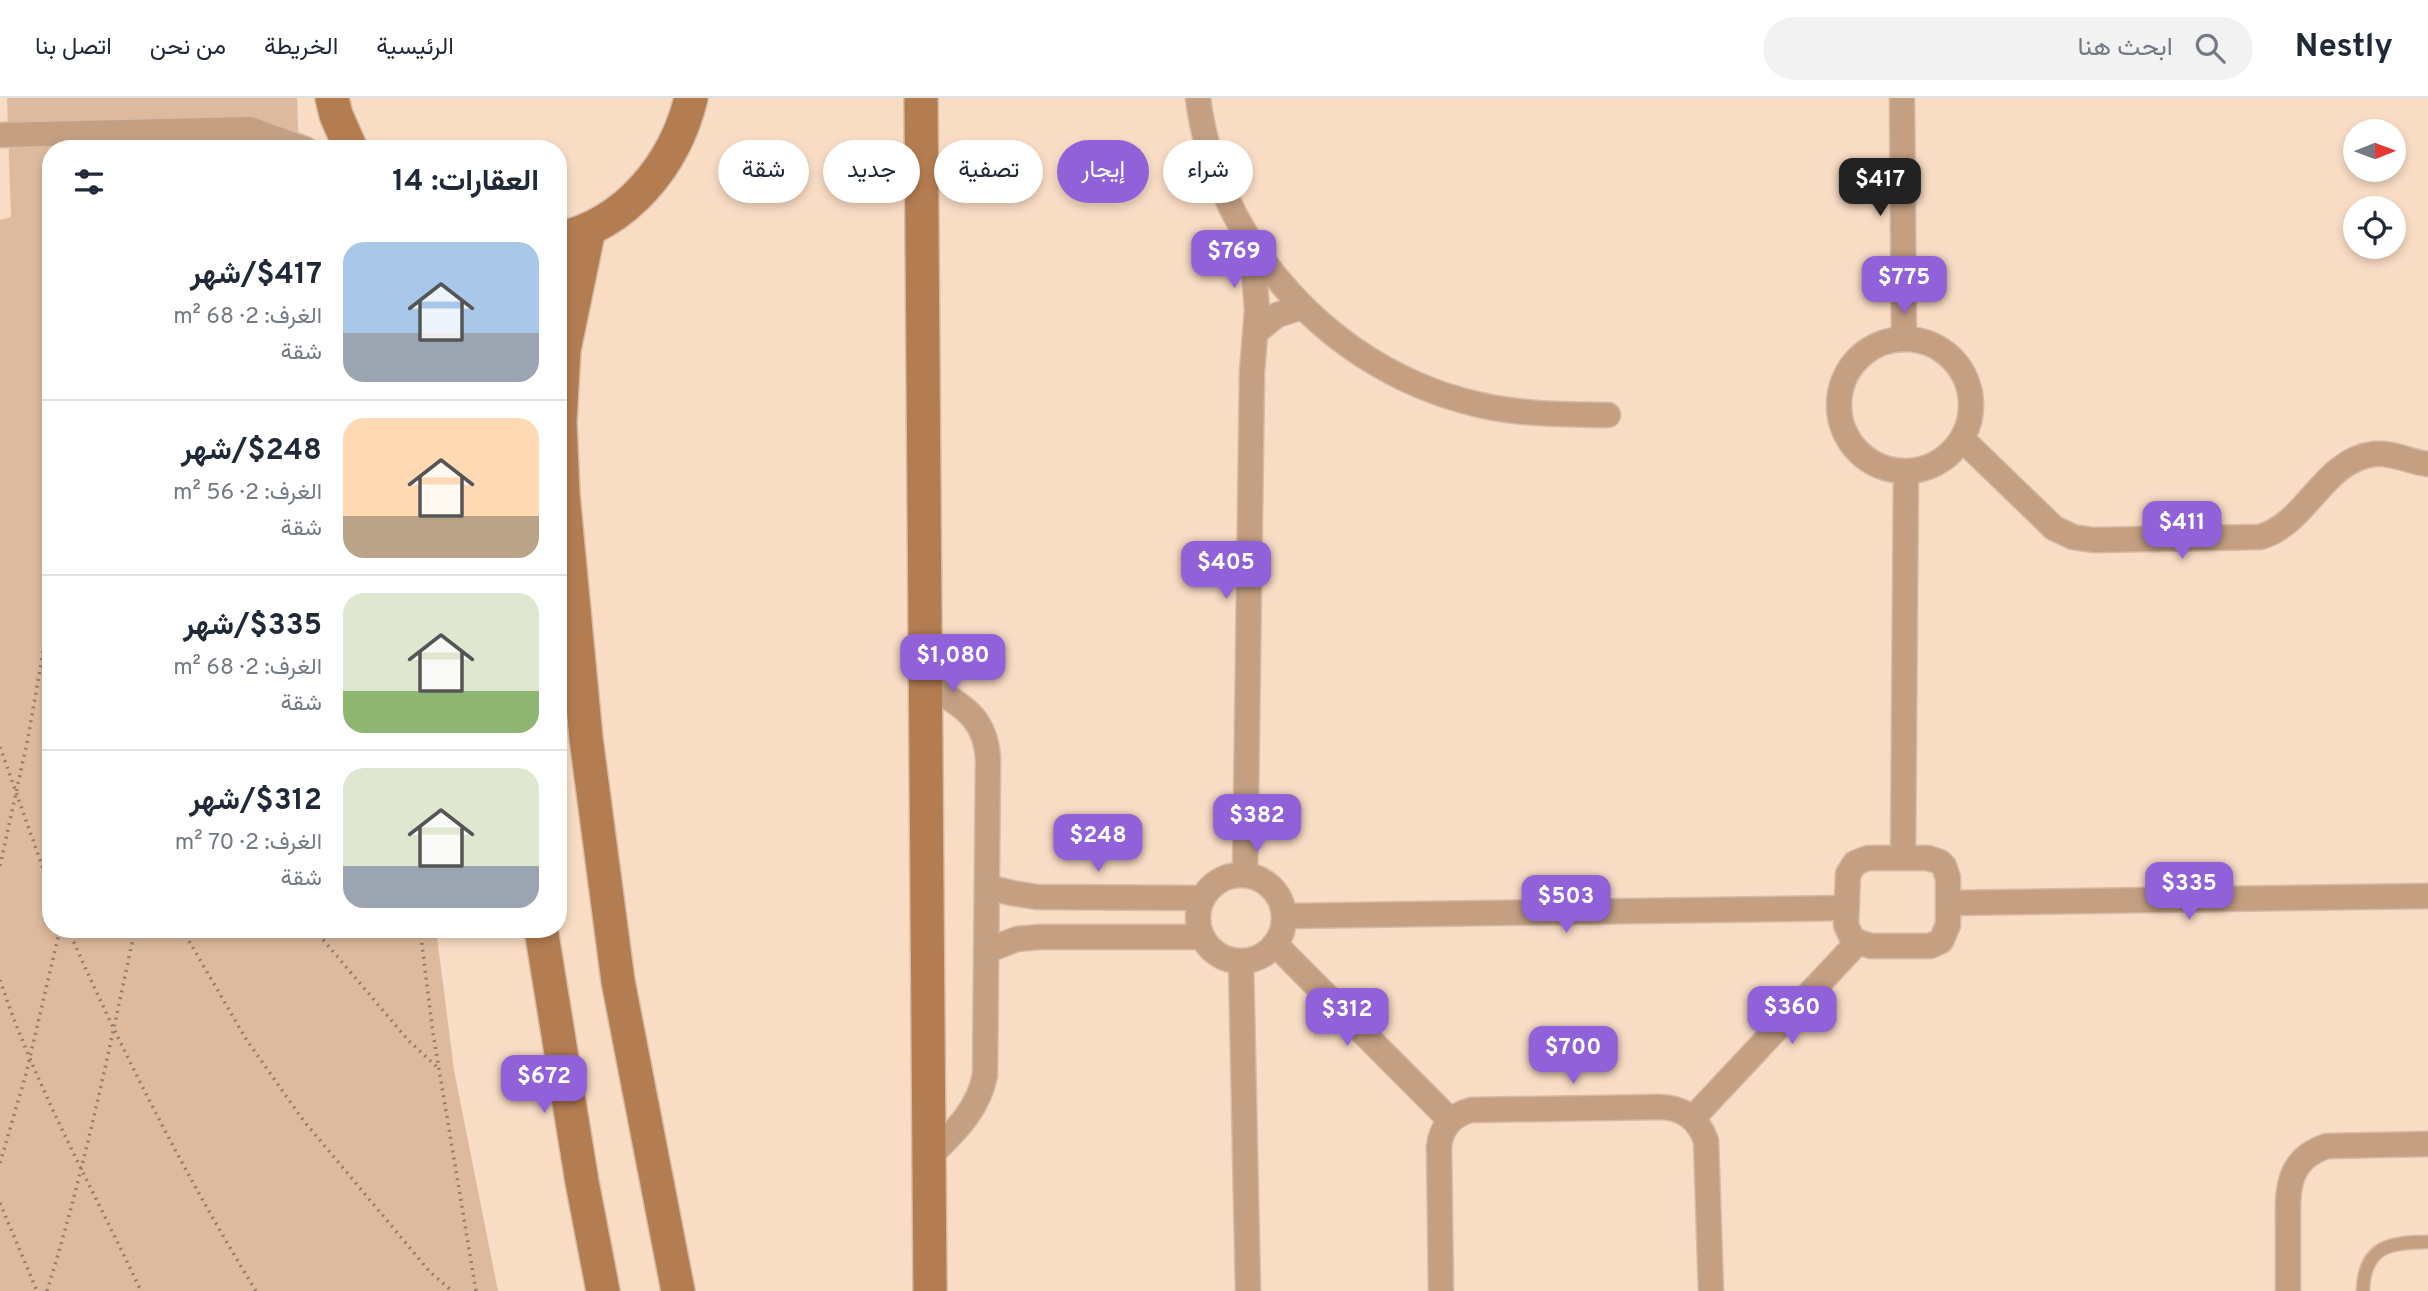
<!DOCTYPE html>
<html lang="ar">
<head>
<meta charset="utf-8">
<style>
  body { margin:0; font-family:Overpass,Vazirmatn,sans-serif; background:#f2f2f3; color:#1f2937; direction:rtl; height:100vh; display:flex; flex-direction:column; font-size:26px; white-space:nowrap }
  * { box-sizing:border-box; margin:0 }
  p { font-size:23px; color:#747a83 }
  .icon { flex:none; width:38px; height:38px; fill:none; stroke:currentColor; stroke-width:2; stroke-linecap:round; stroke-linejoin:round }
  .map { position:relative; flex:1; overflow:hidden; direction:ltr }
  .side { position:absolute; left:42px; top:42px; width:525px; height:798px; display:flex; flex-direction:column; background:#fff; border-radius:28px; box-shadow:0 4px 10px #0003; direction:rtl }
  .side>* { flex:none }
  .top-card { position:absolute; left:588px; top:42px; width:665px; height:63px; direction:rtl; display:flex; gap:14px }
  .needle { width:46px; rotate:89deg }
  .controls { position:absolute; left:2343px; top:21px; display:grid; gap:14px }
  .controls a { display:grid; place-items:center; width:63px; height:63px; border-radius:50%; background:#fff; box-shadow:0 4px 10px #0003; font-size:35px }
  .price { position:absolute; translate:-50% -60px; padding:0 16px; border-radius:14px; background:#9161da; color:#fff; font-size:23px; line-height:46px; filter:drop-shadow(0 2px 4px #0008) }
  .price::after { content:''; position:absolute; left:50%; top:42px; width:21px; height:16px; margin-left:-10px; background:inherit; clip-path:polygon(0 0,100% 0,50% 100%) }
  .price.current { background:#222; color:#fff }
  ul { padding:0; list-style:none }
  li { display:flex; align-items:center; gap:21px; height:175px; padding:0 28px }
  li+li { border-top:2px solid #e0e1e3 }
  li span { display:grid; place-items:center; flex:none; width:196px; height:140px; border-radius:21px; color:#555 }
  li>.icon { margin-inline-start:auto }
  span .icon { width:84px; height:84px; fill:#fffc; stroke-width:1 }
  li b { font-size:30px }
  h2 { display:flex; justify-content:space-between; align-items:center; height:84px; padding:0 28px; font-size:30px }
  .chip { padding:0 24px; border-radius:32px; background:#fff; box-shadow:0 4px 10px #0003; font-size:24px; line-height:63px }
  .chip.current { background:#9161da; color:#fff }
  header { display:flex; align-items:center; gap:42px; box-sizing:border-box; height:98px; padding:0 35px; background:#fff; border-bottom:2px solid #e0e1e3 }
  header strong { font-size:33px }
  nav { display:flex; gap:38px; margin-inline-start:auto; font-size:24px }
  .search { width:490px; height:63px; background:#f2f2f3; display:flex; align-items:center; gap:18px; box-sizing:border-box; padding:0 24px; border-radius:38px; color:#747a83; font-size:26px }
  .map>svg:first-child { display:block }
  .green { fill:#ddba9e }
  .lines { fill:none; stroke-linecap:round; stroke-linejoin:round }
  .lane-casing { stroke:#d5bba6; stroke-width:15 }
  .street-casing { stroke:#d5bba6; stroke-width:27 }
  .secondary-casing { stroke:#d5bba6; stroke-width:36 }
  .path { stroke:#937e6e; stroke-width:3.5; stroke-dasharray:2 5; stroke-linecap:butt }
  .lane { stroke:#c49f82; stroke-width:12 }
  .street { stroke:#c49f82; stroke-width:24 }
  .secondary { stroke:#b47d51; stroke-width:33 }
</style>
</head>
<body>
<header>
<strong>Nestly</strong>
<div class="search"><svg class="icon" aria-label="search" viewBox="0 0 24 24"><circle cx="10" cy="10" r="6"/><path d="M15 15l6 6"/></svg>ابحث هنا</div>
<nav><a>الرئيسية</a><a>الخريطة</a><a>من نحن</a><a>اتصل بنا</a></nav>
</header>
<div class="map">
<svg width="2428" height="1193" viewBox="0 0 2428 1193">
  <rect width="100%" height="100%" fill="#f9dcc4"/>
  <polygon class="green" points="7,0 297,0 299,51 51,51 51,831 436,831 454,972 498,1193 0,1193 0,122 11,119"/>
  <g class="lines">
    <g class="lane-casing">
      <path id="lane" d="M2363,1193C2364,1148 2390,1144 2428,1144"/>
    </g>
    <g class="street-casing">
      <g id="street">
        <path d="M1198,0C1216,146 1333,273 1476,306C1520,317 1564,316 1608,317"/>
        <polyline points="1902,0 1904,241"/>
        <polyline points="0,37 250,31 305,51"/>
        <polyline points="1256,234 1277,217 1302,209"/>
        <circle cx="1905" cy="307" r="66"/>
        <path d="M1963,342L2054,430L2073,439L2093,442L2260,439C2307,426 2323,362 2374,356C2393,354 2409,364 2428,366"/>
        <path d="M926,586C960,607 986,617 988,662L985,977C978,1013 954,1034 929,1059"/>
        <polygon points="1868,760 1928,760 1940,764 1944,768 1948,780 1948,827 1941,843 1930,848 1871,848 1858,844 1852,840 1846,827 1848,776 1855,765"/>
        <polyline points="1903,760 1906,374"/>
        <polyline points="1245,776 1252,274 1257,212 1252,147"/>
        <circle cx="1241" cy="820" r="43"/>
        <polyline points="987,789 1012,795 1037,799 1203,800"/>
        <polyline points="1948,805 2428,798"/>
        <polyline points="1285,818 1846,810"/>
        <polyline points="1275,846 1450,1022"/>
        <polyline points="986,853 1017,841 1039,839 1202,839"/>
        <polyline points="1241,863 1248,1193"/>
        <polyline points="1693,1020 1858,844"/>
        <path d="M1441,1193L1439,1049C1441,1029 1452,1017 1471,1012L1659,1009C1682,1009 1699,1021 1706,1043L1711,1193"/>
        <path d="M2288,1193C2288,1173 2288,1153 2288,1133C2288,1096 2284,1062 2327,1048L2428,1046"/>
      </g>
    </g>
    <g class="secondary-casing">
      <g id="secondary">
        <polyline points="332,0 336,17 351,51"/>
        <polyline points="921,0 930,1193"/>
        <polyline points="589,131 564,252 560,324 563,396 586,640 618,883 678,1193"/>
        <path d="M558,141C627,126 675,66 691,0"/>
        <polyline points="541,831 582,1084 603,1193"/>
      </g>
    </g>
    <g class="path">
      <polyline points="0,649 51,793"/>
      <polyline points="0,768 28,640 51,508"/>
      <path d="M68,831C123,956 185,1077 256,1193"/>
      <polyline points="182,831 246,941 303,1022 430,1174 452,1193"/>
      <polyline points="314,831 408,942 438,970"/>
      <polyline points="420,831 433,935 476,1193"/>
      <path d="M0,882C36,990 93,1091 141,1193"/>
      <polyline points="0,1065 26,976 60,831"/>
      <polyline points="0,1105 37,1193"/>
      <path d="M47,1193C84,1074 109,953 135,831"/>
    </g>
    <use href="#lane" class="lane"/>
    <use href="#street" class="street"/>
    <use href="#secondary" class="secondary"/>
  </g>
</svg>
<div class="controls">
<a><svg class="needle" viewBox="-14 -14 28 28"><path d="M0-13l5 13h-10z" fill="#e53935"/><path d="M0 13l5-13h-10z" fill="#747a83"/></svg></a>
<a><svg class="icon" aria-label="locate" viewBox="0 0 24 24"><circle cx="12" cy="12" r="6"/><path d="M12 2v4M12 18v4M2 12h4M18 12h4"/></svg></a>
</div>
<b class="price current" style="left:1880px;top:120px">$417</b>
<b class="price" style="left:1234px;top:192px">$769</b>
<b class="price" style="left:1904px;top:218px">$775</b>
<b class="price" style="left:2182px;top:463px">$411</b>
<b class="price" style="left:1226px;top:503px">$405</b>
<b class="price" style="left:953px;top:596px">$1,080</b>
<b class="price" style="left:1257px;top:756px">$382</b>
<b class="price" style="left:1098px;top:776px">$248</b>
<b class="price" style="left:2189px;top:824px">$335</b>
<b class="price" style="left:1566px;top:837px">$503</b>
<b class="price" style="left:1792px;top:948px">$360</b>
<b class="price" style="left:1347px;top:950px">$312</b>
<b class="price" style="left:1573px;top:988px">$700</b>
<b class="price" style="left:544px;top:1017px">$672</b>
<div class="top-card">
<a class="chip">شراء</a>
<a class="chip current">إيجار</a>
<a class="chip">تصفية</a>
<a class="chip">جديد</a>
<a class="chip">شقة</a>
</div>
<section class="side">
<h2>العقارات: 14<svg class="icon" aria-label="filters" viewBox="0 0 24 24"><path d="M4 7h16M4 17h16"/><circle cx="9" cy="7" r="2"/><circle cx="15" cy="17" r="2"/></svg></h2>
<ul>
<li><span style="background:linear-gradient(#a9c7e8 65%,#9aa5b1 0)"><svg class="icon" aria-label="home" viewBox="0 0 24 24"><path d="M3 11l9-7 9 7M6 9v11h12V9"/></svg></span><div><b>$417/شهر</b><p>الغرف: 2 · 68 m²</p><p>شقة</p></div></li>
<li><span style="background:linear-gradient(#ffd9b3 70%,#b9a48a 0)"><svg class="icon" aria-label="home" viewBox="0 0 24 24"><path d="M3 11l9-7 9 7M6 9v11h12V9"/></svg></span><div><b>$248/شهر</b><p>الغرف: 2 · 56 m²</p><p>شقة</p></div></li>
<li><span style="background:linear-gradient(#dfe7d0 70%,#8fb573 0)"><svg class="icon" aria-label="home" viewBox="0 0 24 24"><path d="M3 11l9-7 9 7M6 9v11h12V9"/></svg></span><div><b>$335/شهر</b><p>الغرف: 2 · 68 m²</p><p>شقة</p></div></li>
<li><span style="background:linear-gradient(#dfe7d0 70%,#9aa5b1 0)"><svg class="icon" aria-label="home" viewBox="0 0 24 24"><path d="M3 11l9-7 9 7M6 9v11h12V9"/></svg></span><div><b>$312/شهر</b><p>الغرف: 2 · 70 m²</p><p>شقة</p></div></li>
</ul>
</section>
</div>
</body>
</html>
